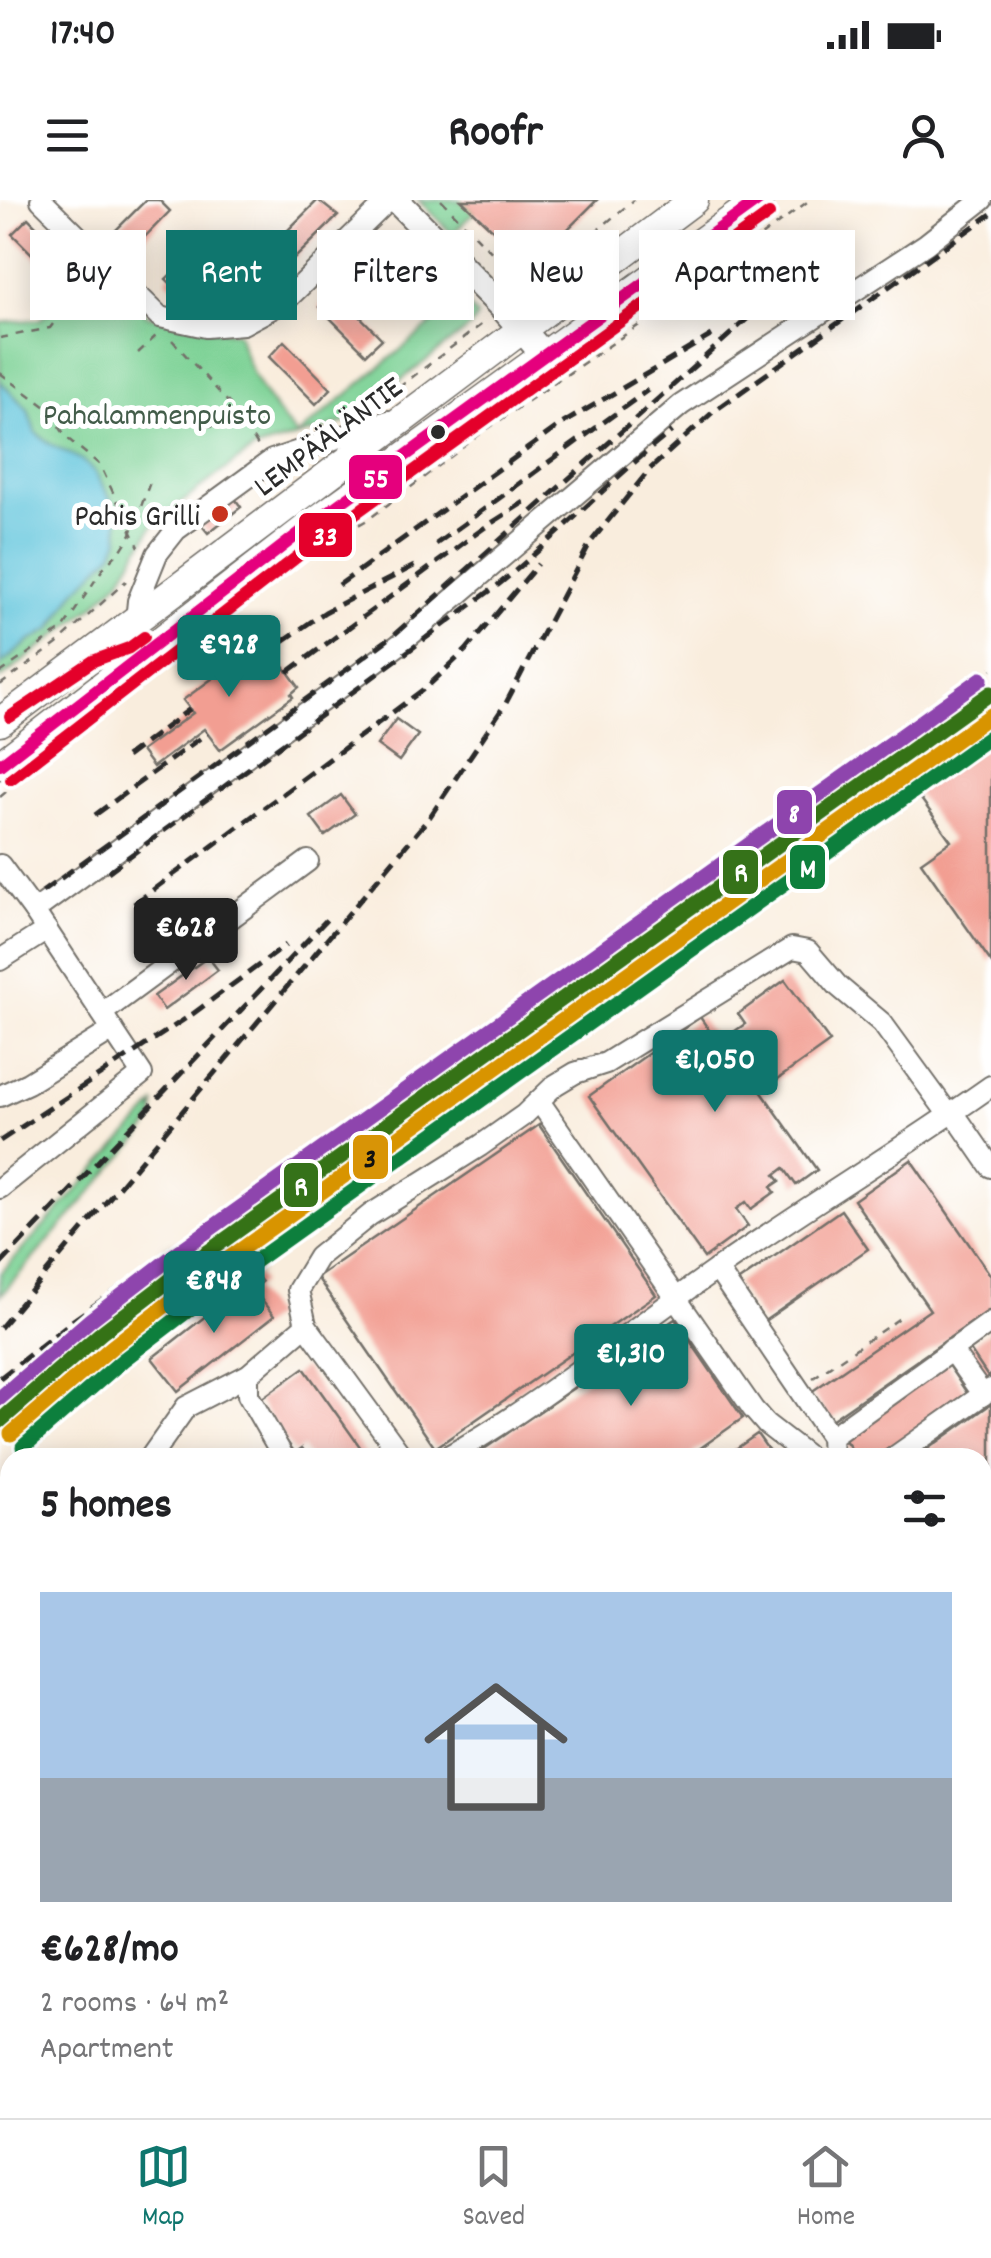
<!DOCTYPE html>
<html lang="en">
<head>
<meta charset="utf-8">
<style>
  body { margin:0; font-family:Dekko,sans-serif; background:#f6f6f6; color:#202124; height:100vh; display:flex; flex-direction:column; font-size:38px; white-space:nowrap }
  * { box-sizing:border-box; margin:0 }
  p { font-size:32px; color:#757577 }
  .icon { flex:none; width:55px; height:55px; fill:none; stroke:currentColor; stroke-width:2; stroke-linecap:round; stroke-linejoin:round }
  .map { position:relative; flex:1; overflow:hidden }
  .drawer { position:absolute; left:0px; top:1248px; width:992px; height:672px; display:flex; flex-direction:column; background:#fff; border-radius:30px 30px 0 0; box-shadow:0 5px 25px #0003 }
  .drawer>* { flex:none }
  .banner { position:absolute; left:30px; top:30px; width:932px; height:90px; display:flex; gap:20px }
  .price { position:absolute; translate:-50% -85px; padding:0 22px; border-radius:10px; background:#0f766e; color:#fff; font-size:32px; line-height:65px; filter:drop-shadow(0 2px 5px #0008) }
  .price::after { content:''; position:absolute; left:50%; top:60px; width:30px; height:22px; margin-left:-15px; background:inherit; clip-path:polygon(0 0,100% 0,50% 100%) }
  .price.active { background:#222; color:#fff }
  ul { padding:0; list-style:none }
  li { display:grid; align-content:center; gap:20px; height:530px; padding:0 40px }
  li+li { border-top:2px solid #e0e0e0 }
  li span { display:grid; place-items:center; height:310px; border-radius:0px; color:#555 }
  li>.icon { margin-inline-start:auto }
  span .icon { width:180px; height:180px; fill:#fffc; stroke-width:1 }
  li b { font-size:42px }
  h2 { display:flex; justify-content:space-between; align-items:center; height:120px; padding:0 40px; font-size:42px }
  .pill { padding:0 35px; border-radius:0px; background:#fff; box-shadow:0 5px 25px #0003; font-size:35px; line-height:90px }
  .pill.active { background:#0f766e; color:#fff }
  .status { display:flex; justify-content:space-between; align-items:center; height:70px; padding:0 50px; background:#fff; direction:ltr }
  .status svg { height:28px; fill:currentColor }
  header { display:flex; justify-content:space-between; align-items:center; height:130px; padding:0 40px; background:#fff; font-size:45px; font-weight:700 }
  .tabs { display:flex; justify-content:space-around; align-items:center; height:140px; border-top:2px solid #e0e0e0; background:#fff; font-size:28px; color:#757577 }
  .tabs a { display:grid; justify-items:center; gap:5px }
  .tabs .active { color:#0f766e }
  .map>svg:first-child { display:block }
  .green { fill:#7cd194; stroke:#547e60; stroke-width:2.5 }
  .water { fill:#5ec4dc; stroke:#447884; stroke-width:2.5 }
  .building { fill:#f29e92 }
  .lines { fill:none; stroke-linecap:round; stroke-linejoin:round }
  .minor-casing { stroke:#736f69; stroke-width:24 }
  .major-casing { stroke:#736f69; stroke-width:29 }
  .highway-casing { stroke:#736f69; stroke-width:31 }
  .path { stroke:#736f69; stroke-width:2.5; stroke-dasharray:8 8; stroke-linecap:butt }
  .minor { stroke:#fff; stroke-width:20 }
  .major { stroke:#fff; stroke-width:25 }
  .highway { stroke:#fff; stroke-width:28 }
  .rail { stroke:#2b2b2b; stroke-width:5; stroke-dasharray:15 8; stroke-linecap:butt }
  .bus-1-casing { stroke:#fff; stroke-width:20 }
  .bus-2-casing { stroke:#fff; stroke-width:20 }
  .bus-1 { stroke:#e5007d; stroke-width:12 }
  .bus-2 { stroke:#e4002b; stroke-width:12 }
  .rail-1-casing { stroke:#fff; stroke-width:22 }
  .rail-2-casing { stroke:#fff; stroke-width:22 }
  .rail-3-casing { stroke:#fff; stroke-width:22 }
  .rail-4-casing { stroke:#fff; stroke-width:22 }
  .rail-1 { stroke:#357219; stroke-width:15 }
  .rail-2 { stroke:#d89406; stroke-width:15 }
  .rail-3 { stroke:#8e44ad; stroke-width:15 }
  .rail-4 { stroke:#0e7f3c; stroke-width:15 }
  .bus-dot { fill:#2b2b2b; stroke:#fff; stroke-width:4 }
  .poi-dot { fill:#c8321e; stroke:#fff; stroke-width:4 }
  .labels { text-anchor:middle; stroke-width:10; stroke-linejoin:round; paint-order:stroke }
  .park-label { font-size:32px; fill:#435d4a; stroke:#fff }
  .street-label { font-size:32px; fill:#2b2b2b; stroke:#fff }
  .poi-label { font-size:32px; fill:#2b2b2b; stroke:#fff; text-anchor:end }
  .line-badge { stroke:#fff; stroke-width:4 }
  .badge-label { font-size:28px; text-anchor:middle; font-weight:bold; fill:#fff }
  .pale-badge-label { font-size:28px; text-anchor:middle; font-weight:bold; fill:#111 }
</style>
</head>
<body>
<div class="status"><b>17:40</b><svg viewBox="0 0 49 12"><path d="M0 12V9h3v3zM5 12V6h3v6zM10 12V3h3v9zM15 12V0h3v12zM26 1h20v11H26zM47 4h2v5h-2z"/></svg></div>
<header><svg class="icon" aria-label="menu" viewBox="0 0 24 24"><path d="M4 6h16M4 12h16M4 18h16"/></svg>Roofr<svg class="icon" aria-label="person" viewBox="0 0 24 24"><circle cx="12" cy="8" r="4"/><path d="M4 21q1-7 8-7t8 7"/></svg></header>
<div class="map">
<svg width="991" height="1918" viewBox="0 0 991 1918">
  <rect width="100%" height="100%" fill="#fff"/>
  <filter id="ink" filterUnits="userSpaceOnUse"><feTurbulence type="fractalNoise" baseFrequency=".01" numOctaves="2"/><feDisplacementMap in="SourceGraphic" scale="20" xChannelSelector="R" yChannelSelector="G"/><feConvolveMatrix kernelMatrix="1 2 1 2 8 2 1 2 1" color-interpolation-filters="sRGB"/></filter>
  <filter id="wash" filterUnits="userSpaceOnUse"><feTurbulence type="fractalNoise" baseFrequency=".0048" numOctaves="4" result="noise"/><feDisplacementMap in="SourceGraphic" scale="40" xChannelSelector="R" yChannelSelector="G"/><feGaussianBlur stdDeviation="2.25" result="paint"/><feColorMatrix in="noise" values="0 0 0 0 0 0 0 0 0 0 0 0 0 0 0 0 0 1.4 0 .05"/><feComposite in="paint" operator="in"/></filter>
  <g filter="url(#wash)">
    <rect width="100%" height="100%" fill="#f9eddd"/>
    <g class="green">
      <polygon points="418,0 461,0 474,13 452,34"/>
      <path d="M97,66L147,115L238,133C250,178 267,201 297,236L463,98L477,117L471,126L347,222L253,250L220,273L154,324L120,380L94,406L0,479V465L27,443L52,429L74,393L119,339L117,310L94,271L82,260L50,244L35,232L28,210L0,181V123L41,119Z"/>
      <polygon points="155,905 154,918 148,928 0,1096 0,1074"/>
    </g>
    <g class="water">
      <polygon points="0,181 28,210 35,232 50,244 82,260 94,271 117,310 119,339 113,353 74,393 51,429 27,443 0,465"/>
      <polygon points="613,1910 892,1910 891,1918 612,1918"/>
    </g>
    <g id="blocks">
      <g class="building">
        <polygon points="146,0 159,0 170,11 128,54 110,36"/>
        <polygon points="318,0 338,16 294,59 277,41"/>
        <polygon points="461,0 597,0 531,66"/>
        <polygon points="28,18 76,66 60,82 12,34"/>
        <polygon points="208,37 226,55 184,97 166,79"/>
        <polygon points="384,44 430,91 414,107 367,60"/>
        <polygon points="335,91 382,139 366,154 319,107"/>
        <polygon points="284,141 331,189 316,204 269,157"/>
        <polygon points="233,296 241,307 208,333 199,322"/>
        <polygon points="242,433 244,436 247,433 276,473 285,468 299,487 291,494 293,497 220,550 204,529 153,567 141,551 193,513 183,500 224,470 214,457 241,438 239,435"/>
        <polygon points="396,519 418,535 399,561 377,545"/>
        <polygon points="991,535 991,762 921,662 951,641 914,589"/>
        <polygon points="341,595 355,614 325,636 311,617"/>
        <polygon points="208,757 218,770 164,810 154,796"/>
        <polygon points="785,780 830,842 761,891 817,970 796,985 784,968 775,975 780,981 771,987 775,992 751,1009 746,1002 736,1009 748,1026 704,1058 589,896 700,817 718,843 745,824 738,814"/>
        <polygon points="539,925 656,1095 435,1248 317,1077"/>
        <polygon points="911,960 991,1076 991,1109 831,1220 811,1192 930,1110 854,1000"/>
        <polygon points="841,1010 868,1049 763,1122 736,1083"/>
        <polygon points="257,1076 262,1082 253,1089 274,1116 178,1191 152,1158"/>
        <polygon points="675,1119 743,1218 692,1254 695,1258 471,1258"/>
        <polygon points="991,1131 991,1175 988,1177 968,1147"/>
        <polygon points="946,1162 967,1193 876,1258 858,1258 842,1236"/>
        <polygon points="304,1168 368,1258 309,1258 302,1248 295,1253 258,1201"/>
        <polygon points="991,1204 991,1305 982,1311 982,1258 915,1258"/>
        <polygon points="757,1234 774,1258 723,1258"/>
        <polygon points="10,1395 10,1448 9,1448 0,1421 0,1399"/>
        <polygon points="0,1627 10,1640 10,1688 0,1693"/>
      </g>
    </g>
  </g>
  <g filter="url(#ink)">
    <use href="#blocks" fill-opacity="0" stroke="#736f69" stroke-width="2.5"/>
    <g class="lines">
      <g class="minor-casing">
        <g id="minor">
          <polyline points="41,0 160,117 206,127 243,124 284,102 389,0"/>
          <polyline points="82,100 101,95 120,80"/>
          <polyline points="136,421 138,401 157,354 176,330 272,260 388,221"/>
          <polyline points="0,665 34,711 142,874 0,988"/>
          <polyline points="34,711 400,444 681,205 926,44 982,0"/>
          <polyline points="0,760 47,730"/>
          <polyline points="102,813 308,661"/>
          <polyline points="0,896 28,883 113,830"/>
          <polyline points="539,901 753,1209 766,1224 810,1258"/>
          <polyline points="953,912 991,967"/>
          <polyline points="717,1069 831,1237 832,1258"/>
          <polyline points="951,1150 983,1195"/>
          <polyline points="248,1175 248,1195 284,1258"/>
          <polyline points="831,1237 991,1122"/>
          <polyline points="150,1258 186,1207 248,1175 306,1125"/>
          <polyline points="403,1258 306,1125 298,1090 318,1057 370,1015 480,946 524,915 555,885 575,873 606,863 792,748 808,751 838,786 882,823 949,915"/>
          <path d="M445,1258C543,1203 628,1131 720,1067C809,1005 902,949 991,886"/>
          <polyline points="893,1258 991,1189"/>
          <polyline points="982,1350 991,1344"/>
          <polyline points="0,1450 10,1453"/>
          <polyline points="0,1517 10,1535"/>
          <polyline points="982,1534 991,1528"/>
          <polyline points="0,1576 10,1568"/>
          <polyline points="0,1595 10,1600"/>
          <polyline points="0,1705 10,1700"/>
          <polyline points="982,1833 991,1838"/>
          <polyline points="124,1918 125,1910"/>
          <polyline points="304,1918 305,1910"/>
        </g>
      </g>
      <g class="major-casing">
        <g id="major">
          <polyline points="396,0 503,108 545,156"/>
          <polyline points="982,1687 991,1689"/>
          <polyline points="0,1746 10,1741"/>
        </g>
      </g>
      <g class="highway-casing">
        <g id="highway">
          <polyline points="0,522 694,0"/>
          <polyline points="0,565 310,325 759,0"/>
        </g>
      </g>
      <g class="path">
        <polyline points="441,0 503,64 523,92"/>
        <polyline points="520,94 634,0"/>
        <polyline points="0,138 50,128 66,106"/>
        <polyline points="172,140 236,211 258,246"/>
        <polyline points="138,153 158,134"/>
        <polyline points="0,173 46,207 67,238 100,265 139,347"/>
        <polyline points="373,207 486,121"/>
        <polyline points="50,213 76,205"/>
        <polyline points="208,226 242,222"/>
        <polyline points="317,348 369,319 483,232 645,121 810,0"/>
        <polyline points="0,473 63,429 104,367 121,350 131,334 150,282"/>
        <polyline points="0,485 57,444 126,381"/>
        <polyline points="0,597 58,548"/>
        <polyline points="813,1178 904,1115"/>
        <polyline points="982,1858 991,1863"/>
        <polyline points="682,1918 682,1910"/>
        <polyline points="821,1918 822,1910"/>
      </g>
      <use href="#minor" class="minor"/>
      <use href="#major" class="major"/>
      <use href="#highway" class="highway"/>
      <g class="rail">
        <polyline points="745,119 785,89"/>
        <polyline points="436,344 648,190"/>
        <polyline points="339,385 560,225 712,135"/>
        <polyline points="263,455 325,412 418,364"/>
        <polyline points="288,472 484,328 526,301"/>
        <polyline points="126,557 190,509"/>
        <polyline points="95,615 207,533"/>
        <path d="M108,672L498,385C559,336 611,279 672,231"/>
        <polyline points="42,692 394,435 756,111"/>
        <polyline points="134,704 428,486 466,450 538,364"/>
        <polyline points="0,941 194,813 286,745"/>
        <polyline points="0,1065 331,715"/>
        <polyline points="0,1128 429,618 506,503 590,343 650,269 713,212 991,14"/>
        <polyline points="0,1178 72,1121 991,468"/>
      </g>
      <g class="bus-1-casing">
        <polyline id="bus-1" points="0,565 310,325 759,0"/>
      </g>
      <g class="bus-2-casing">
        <g id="bus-2">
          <polyline points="10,517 93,461 129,448 144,437"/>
          <polyline points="11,579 320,339 769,14"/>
        </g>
      </g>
      <use href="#bus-1" class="bus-1"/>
      <use href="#bus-2" class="bus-2"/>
      <g class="rail-1-casing">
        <polyline id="rail-1" points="0,1221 101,1133 191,1064 991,493"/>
      </g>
      <g class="rail-2-casing">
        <polyline id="rail-2" points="11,1234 112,1147 201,1078 991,515"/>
      </g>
      <g class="rail-3-casing">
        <polyline id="rail-3" points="0,1198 90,1120 181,1050 981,479"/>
      </g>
      <g class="rail-4-casing">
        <polyline id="rail-4" points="23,1247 123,1160 212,1092 991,536"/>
      </g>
      <use href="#rail-1" class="rail-1"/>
      <use href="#rail-2" class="rail-2"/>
      <use href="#rail-3" class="rail-3"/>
      <use href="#rail-4" class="rail-4"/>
    </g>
  </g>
  <circle class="bus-dot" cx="438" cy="232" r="9"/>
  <circle class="poi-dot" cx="220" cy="314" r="10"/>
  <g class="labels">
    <g class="park-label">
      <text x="157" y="224">Pahalammenpuisto</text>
    </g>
    <g class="street-label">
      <text transform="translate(327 235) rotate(-37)" y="11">LEMPÄÄLÄNTIE</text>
    </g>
    <g class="poi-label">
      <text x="200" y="325">Pahis Grilli</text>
    </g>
  </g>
  <g class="line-badge">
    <rect x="347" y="253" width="57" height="48" rx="10" fill="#e5007d"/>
    <rect x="297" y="311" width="57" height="48" rx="10" fill="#e4002b"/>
    <rect x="775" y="588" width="39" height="48" rx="10" fill="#8e44ad"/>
    <rect x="788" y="643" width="39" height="48" rx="10" fill="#0e7f3c"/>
    <rect x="721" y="648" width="39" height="48" rx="10" fill="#357219"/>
    <rect x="351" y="933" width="39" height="48" rx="10" fill="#d89406"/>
    <rect x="282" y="961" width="38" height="48" rx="10" fill="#357219"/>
  </g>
  <g class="badge-label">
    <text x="376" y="287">55</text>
    <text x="325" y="345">33</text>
    <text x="794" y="622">8</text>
    <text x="808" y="677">M</text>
    <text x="741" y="681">R</text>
    <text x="301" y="995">R</text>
  </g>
  <g class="pale-badge-label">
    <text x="370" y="967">3</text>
  </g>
</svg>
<b class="price" style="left:229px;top:500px">€928</b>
<b class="price active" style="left:186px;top:783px">€628</b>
<b class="price" style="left:715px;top:915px">€1,050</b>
<b class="price" style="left:214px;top:1136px">€848</b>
<b class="price" style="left:631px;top:1209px">€1,310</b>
<div class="banner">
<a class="pill">Buy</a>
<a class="pill active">Rent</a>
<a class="pill">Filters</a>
<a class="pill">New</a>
<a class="pill">Apartment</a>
</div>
<section class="drawer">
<h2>5 homes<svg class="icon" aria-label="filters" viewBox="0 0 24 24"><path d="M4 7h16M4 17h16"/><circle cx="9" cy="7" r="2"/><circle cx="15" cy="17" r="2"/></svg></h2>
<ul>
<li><span style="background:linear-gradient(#a9c7e8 60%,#9aa5b1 0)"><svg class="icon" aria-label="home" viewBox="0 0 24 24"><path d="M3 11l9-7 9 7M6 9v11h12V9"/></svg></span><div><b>€628/mo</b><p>2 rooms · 64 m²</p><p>Apartment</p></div></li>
</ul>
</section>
</div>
<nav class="tabs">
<a class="active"><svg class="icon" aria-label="map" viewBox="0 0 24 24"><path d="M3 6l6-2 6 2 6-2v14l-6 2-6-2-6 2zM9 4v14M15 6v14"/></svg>Map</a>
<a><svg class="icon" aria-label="saved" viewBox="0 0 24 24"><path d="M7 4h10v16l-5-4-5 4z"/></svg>Saved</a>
<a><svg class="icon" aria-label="home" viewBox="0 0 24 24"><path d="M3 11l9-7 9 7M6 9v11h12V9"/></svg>Home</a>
</nav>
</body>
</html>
